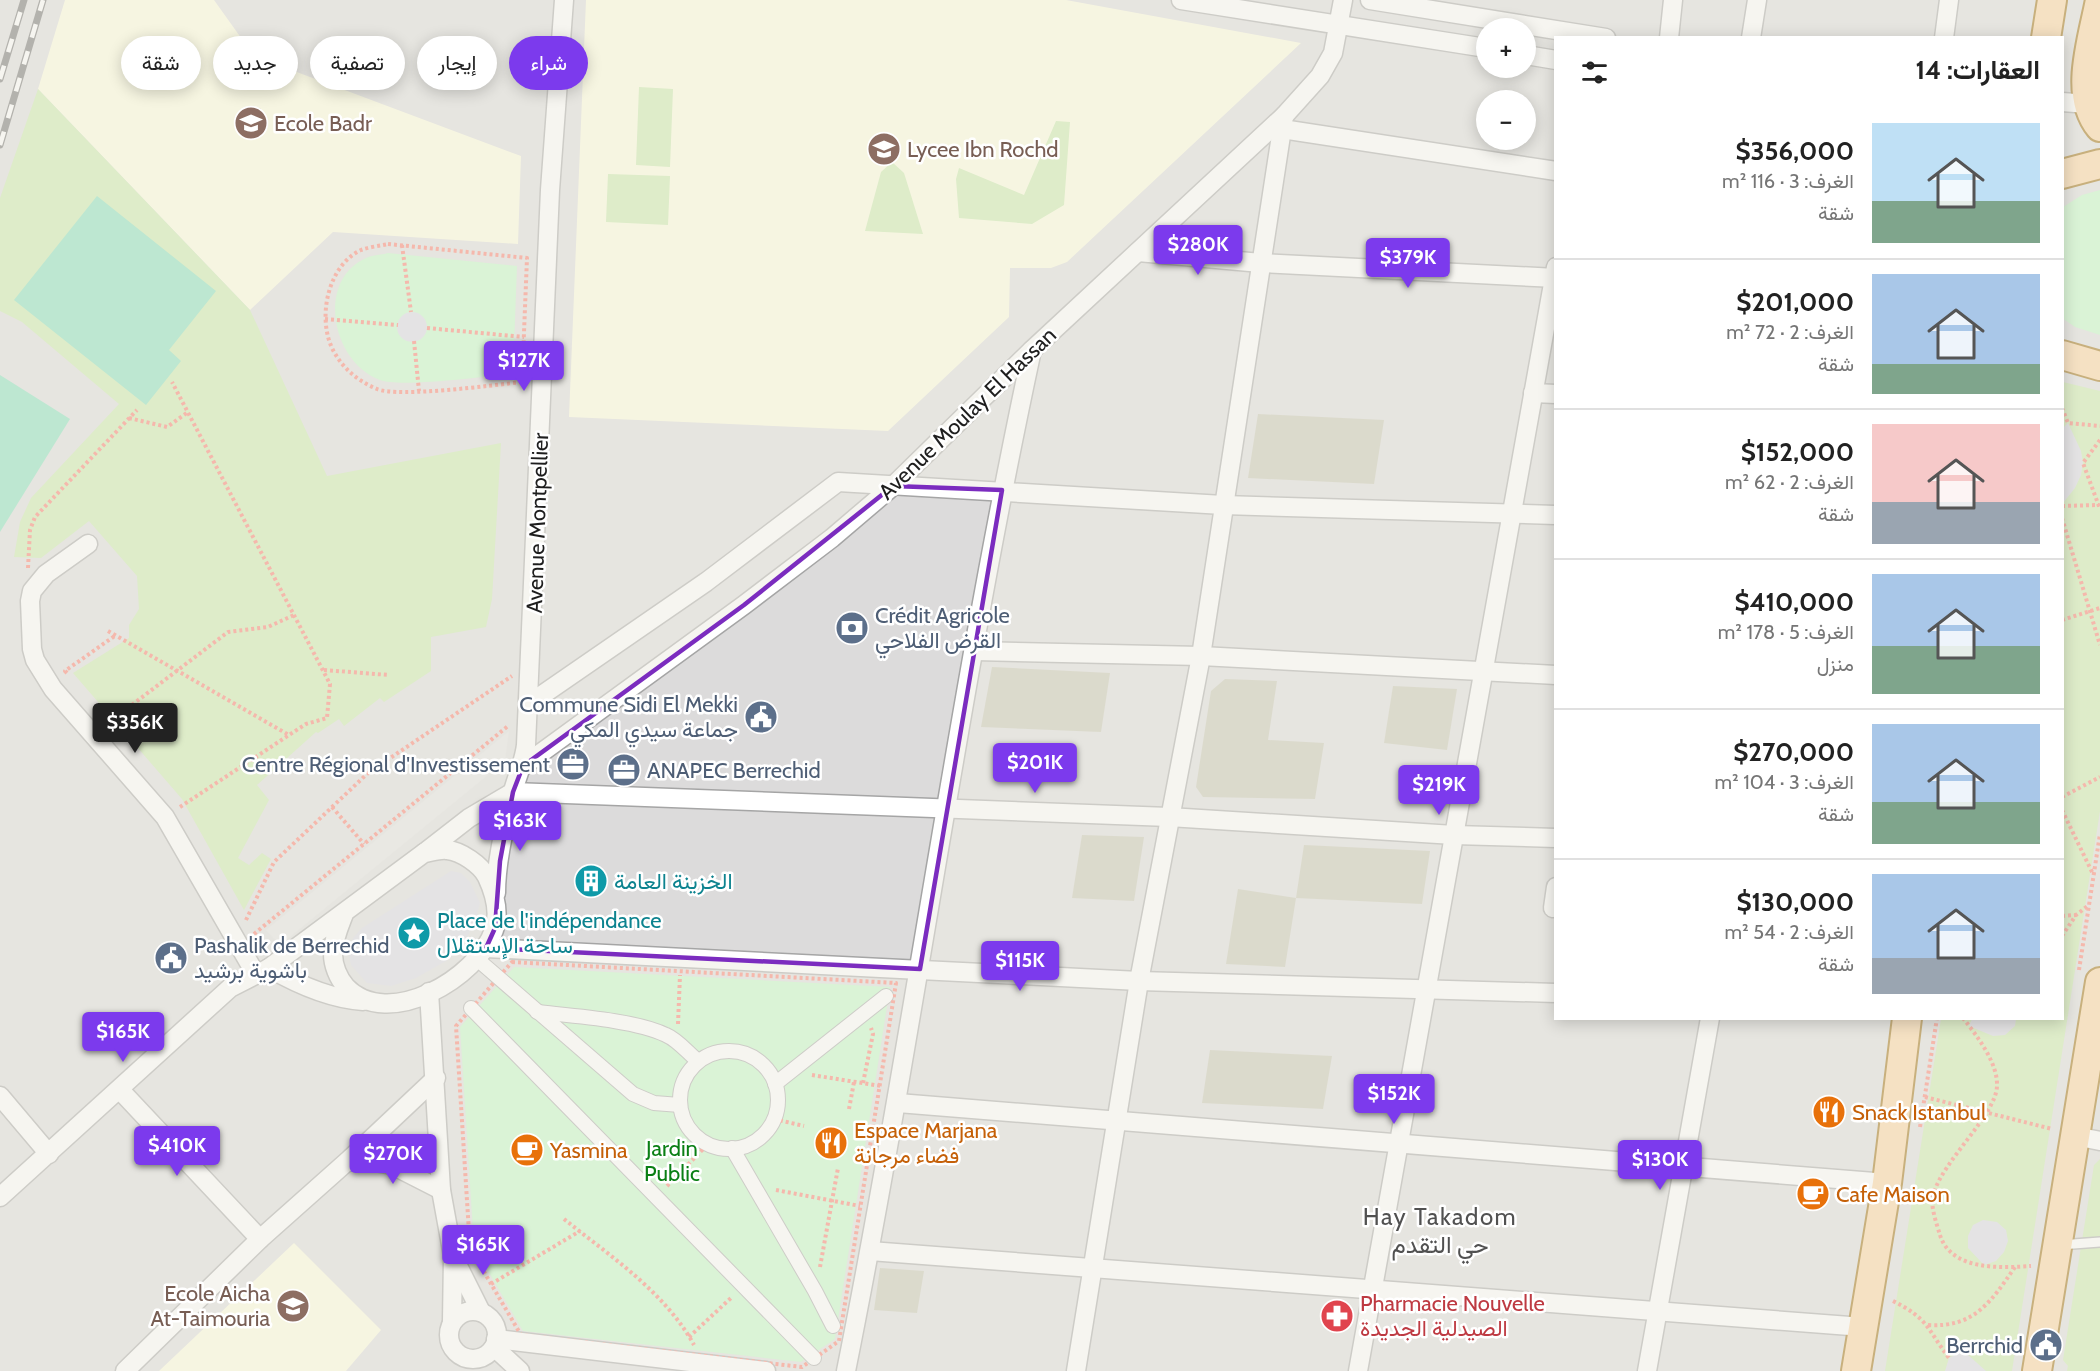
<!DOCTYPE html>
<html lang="ar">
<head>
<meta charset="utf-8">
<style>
  body { margin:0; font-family:Cabin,Vazirmatn,sans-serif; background:#f2f2f2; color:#222; direction:rtl; height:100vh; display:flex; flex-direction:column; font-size:22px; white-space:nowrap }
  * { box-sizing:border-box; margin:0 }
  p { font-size:20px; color:#767676 }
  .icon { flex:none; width:33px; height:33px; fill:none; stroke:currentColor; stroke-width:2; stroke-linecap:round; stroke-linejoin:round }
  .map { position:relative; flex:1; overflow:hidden; direction:ltr }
  .panel { position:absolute; left:1554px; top:36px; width:510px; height:984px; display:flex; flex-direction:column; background:#fff; border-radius:0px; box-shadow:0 3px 15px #0003; direction:rtl }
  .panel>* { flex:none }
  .top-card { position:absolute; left:18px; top:36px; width:570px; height:54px; direction:rtl; display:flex; gap:12px }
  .fabs { position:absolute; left:1476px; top:18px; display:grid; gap:12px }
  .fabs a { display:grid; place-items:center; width:60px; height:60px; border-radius:50%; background:#fff; box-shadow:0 3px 15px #0003; font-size:30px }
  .price { position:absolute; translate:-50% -51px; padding:0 14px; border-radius:6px; background:#7c3aed; color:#fff; font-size:20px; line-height:39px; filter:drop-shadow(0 2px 3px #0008) }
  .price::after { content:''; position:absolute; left:50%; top:36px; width:18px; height:14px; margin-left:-9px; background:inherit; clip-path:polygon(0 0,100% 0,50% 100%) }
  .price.on { background:#222; color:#fff }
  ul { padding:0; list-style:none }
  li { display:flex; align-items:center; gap:18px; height:150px; padding:0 24px }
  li+li { border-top:2px solid #e0e0e0 }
  li span { display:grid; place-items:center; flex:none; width:168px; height:120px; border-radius:0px; color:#555 }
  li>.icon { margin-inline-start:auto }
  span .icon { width:72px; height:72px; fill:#fffc; stroke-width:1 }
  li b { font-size:26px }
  h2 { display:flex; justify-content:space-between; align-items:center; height:72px; padding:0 24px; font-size:26px }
  .pill { padding:0 21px; border-radius:27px; background:#fff; box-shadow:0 3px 15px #0003; font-size:21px; line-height:54px }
  .pill.on { background:#7c3aed; color:#fff }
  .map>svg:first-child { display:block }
  .residential { fill:#dcdbdb; fill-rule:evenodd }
  .education { fill:#ffffde }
  .construction { fill:#c4c4b0 }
  .grass { fill:#c9eba9 }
  .park { fill:#c0fac5 }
  .pitch { fill:#81e0bb }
  .parking { fill:#e2e2e2 }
  .plaza { fill:#d8d8e5 }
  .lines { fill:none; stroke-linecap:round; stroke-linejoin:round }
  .service-casing { stroke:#a5a5a5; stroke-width:12 }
  .pedestrian-casing { stroke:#a5a5a5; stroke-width:16 }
  .minor-casing { stroke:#a5a5a5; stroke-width:21 }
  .primary-casing { stroke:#996700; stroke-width:32 }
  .path { stroke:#fc7869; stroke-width:4; stroke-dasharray:3 3; stroke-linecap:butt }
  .service { stroke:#fff; stroke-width:9 }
  .pedestrian { stroke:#fff; stroke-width:14 }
  .minor { stroke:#fff; stroke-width:18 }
  .primary { stroke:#fdd39b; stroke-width:28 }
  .rail-casing { stroke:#6c6c6c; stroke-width:7 }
  .rail { stroke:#fff; stroke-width:4.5; stroke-dasharray:14; stroke-linecap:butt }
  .marked { fill:none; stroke:#7b2cbf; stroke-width:4.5; stroke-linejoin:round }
  .labels { text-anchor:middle; stroke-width:5; stroke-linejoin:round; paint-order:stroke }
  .education-label { font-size:22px; fill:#785e54; stroke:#fff; text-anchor:start }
  .street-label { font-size:22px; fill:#1e1e1e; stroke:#fff }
  .service-label { font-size:22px; fill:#4e5e75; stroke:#fff; text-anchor:start }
  .culture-label { font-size:22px; fill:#0d838f; stroke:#fff; text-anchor:start }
  .food-label { font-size:22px; fill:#c56008; stroke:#fff; text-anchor:start }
  .park-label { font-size:22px; fill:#0a7f14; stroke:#fff }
  .health-label { font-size:22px; fill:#be3a42; stroke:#fff; text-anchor:start }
  .neighbourhood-label { font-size:24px; letter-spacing:1.5px; fill:#515151; stroke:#fff }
</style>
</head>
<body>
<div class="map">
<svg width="2100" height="1371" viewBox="0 0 2100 1371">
  <rect width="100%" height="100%" fill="#efece4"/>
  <path class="residential" d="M0,0H2100V1371H0ZM1486,28H1526V68H1486ZM1556,38H2062V1018H1556ZM1486,100H1526V140H1486Z"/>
  <g class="education">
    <polygon points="65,0 214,0 254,56 521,156 518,244 333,232 250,310 38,89"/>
    <polygon points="586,0 1066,0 1301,43 1067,262 1051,268 1010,268 1009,317 888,431 569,417"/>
    <polygon points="294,1243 381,1330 346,1371 159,1371"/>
  </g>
  <g class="construction">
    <polygon points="1258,414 1384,420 1374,484 1248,478"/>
    <polygon points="992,667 1110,673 1101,732 981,727"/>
    <polygon points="1225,679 1277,681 1268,740 1324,743 1315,799 1203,797 1196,787 1211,691"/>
    <polygon points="1393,686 1457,689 1447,750 1384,743"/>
    <polygon points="1082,835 1144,837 1134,901 1072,898"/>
    <polygon points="1304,845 1430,851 1422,904 1296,898 1285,967 1226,964 1238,889 1296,898"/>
    <polygon points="1210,1050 1332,1056 1323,1109 1202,1103"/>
    <polygon points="880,1268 924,1271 917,1313 874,1310"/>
  </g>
  <g class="grass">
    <polygon points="639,87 673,89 670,167 636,165"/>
    <polygon points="38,89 250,310 327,476 501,443 492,599 486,627 431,637 431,671 384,702 380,698 344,726 339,719 318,733 316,732 257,785 269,800 238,858 249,865 262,853 271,859 244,910 182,799 73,673 129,638 129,625 139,609 137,576 89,521 41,558 14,557 20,522 31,498 119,404 22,322 0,311 0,198"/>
    <polygon points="1056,121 1070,122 1064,205 1032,224 959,218 956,179 959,168 1024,195"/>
    <polygon points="892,162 904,173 923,234 865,231 881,172"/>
    <polygon points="608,174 670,176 668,225 606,222"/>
    <polygon points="2063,382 2100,391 2100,811 2012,1371 1885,1371 1941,1019 2062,1018"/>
    <polygon points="2100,1159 2100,1371 2067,1371 2068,1366 2063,1360 2094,1165"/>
  </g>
  <g class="park">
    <polygon points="2100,190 2100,335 2075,327 2062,318 2063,207 2082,195"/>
    <path d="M388,253L517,266L513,374C487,376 400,388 380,380C331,362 316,280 366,258C372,255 381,255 388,253Z"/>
    <polygon points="514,967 890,987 835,1339 801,1362 523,1331 474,1247 460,1027"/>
  </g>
  <g class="pitch">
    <polygon points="97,196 216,291 169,350 181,361 146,405 14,300"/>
    <polygon points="0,375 70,419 0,532"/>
  </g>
  <polygon class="parking" points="509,731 505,761 285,941 278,942 273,938 266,930"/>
  <g class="plaza">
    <circle cx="412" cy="327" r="15"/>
    <polygon points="2068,423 2081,451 2083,463 2081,475 2075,488 2063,503 2063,428"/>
    <polygon points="451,871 461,873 470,882 480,903 473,927 461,946 446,961 416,978 391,986 367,983 351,965 349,955 353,938 362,928"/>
    <polygon points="1972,1019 1972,1018 2016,1019 2015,1026 2005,1035 1993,1036 1969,1026"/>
    <polygon points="1983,1220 1997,1222 2006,1230 2008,1241 2004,1252 1996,1261 1984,1265 1968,1248 1968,1236 1973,1225"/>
    <polygon points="1958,1353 1967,1354 1986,1371 1945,1371 1949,1358"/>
  </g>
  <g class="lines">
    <g class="service-casing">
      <polyline id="service" points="2060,1245 2100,1242"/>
    </g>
    <g class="pedestrian-casing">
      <g id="pedestrian">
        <polyline points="477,959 633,1094 654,1103 680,1105"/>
        <polyline points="471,1008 814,1358"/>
        <path d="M537,1012C573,1016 635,1020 666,1035C678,1040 688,1053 698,1061"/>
        <circle cx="729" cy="1100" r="49"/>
        <polyline points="775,1084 886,996"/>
        <polyline points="732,1148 815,1291 833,1326"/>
      </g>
    </g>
    <g class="minor-casing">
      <g id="minor">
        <polyline points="1181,0 1486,48"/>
        <polyline points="1370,0 1606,38"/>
        <polyline points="1669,38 1673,0"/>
        <polyline points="1751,38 1757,0"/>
        <polyline points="1944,38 1949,0"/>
        <polyline points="1526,55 1556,60"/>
        <polyline points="2062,102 2088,104"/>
        <polyline points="1282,129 1556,171"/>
        <polyline points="1138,252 1261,263 1556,278"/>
        <polyline points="1533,393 1556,394"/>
        <polyline points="88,544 46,574 32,591 30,601 32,649 35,660 53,689 165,817 255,973"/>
        <polyline points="975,651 1201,656 1556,675"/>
        <polyline points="529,704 706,582 838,482 1223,505 1556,515"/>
        <polyline points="523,766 744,605 832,538 893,486 1032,350 1284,116 1320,76 1333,53 1343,0"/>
        <polyline points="424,853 469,818 513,792 1169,817 1454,835 1556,838"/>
        <path d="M496,893C496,861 505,826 512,795C516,778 524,763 526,745L550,190L564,0"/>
        <polyline points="1553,908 1556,887"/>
        <polyline points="486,948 1139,981 1556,993"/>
        <path d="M269,968C297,984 330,999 363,1001"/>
        <polyline points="429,992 441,1190 453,1256 452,1322"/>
        <polyline points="120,1090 260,1239"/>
        <polyline points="0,1096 49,1154"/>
        <polyline points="898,1103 1887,1183"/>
        <polyline points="2075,1136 2100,1141"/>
        <polyline points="351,1158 392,1165 441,1190"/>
        <path d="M0,1197L230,988L269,968L424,853C431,852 440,849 447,850C461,851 481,865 487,877C494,892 500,913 494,930C478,978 388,1031 346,987C338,978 333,965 333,954C333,940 339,927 344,914"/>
        <polyline points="870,1251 1863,1327"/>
        <polyline points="455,1260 481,1312"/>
        <circle cx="473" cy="1335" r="24"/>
        <polyline points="496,1339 766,1371"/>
        <polyline points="494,1347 520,1371"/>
        <polyline points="125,1371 260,1239 351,1158 436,1078"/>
        <path d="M846,1371C914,1032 959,688 1032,350"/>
        <polyline points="1076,1371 1139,981 1201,656 1284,116"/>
        <polyline points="1358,1371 1556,267"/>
        <polyline points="1647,1371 1710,1018"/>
      </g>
    </g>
    <g class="primary-casing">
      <g id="primary">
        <path d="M2100,0C2093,38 2073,94 2100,127"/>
        <polyline points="2046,38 2052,0"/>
        <polyline points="2062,174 2100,164"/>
        <polyline points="2062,355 2100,366"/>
        <polyline points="1856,1371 1887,1183 1907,1018"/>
        <polyline points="2037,1371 2100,982"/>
      </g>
    </g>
    <g class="path">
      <path d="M388,244L527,258L522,382C494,385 398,398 377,389C358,381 343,369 333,350C317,319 327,266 361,250C369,247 379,246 388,244Z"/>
      <polyline points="402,245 411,312"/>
      <polyline points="325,319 398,325"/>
      <polyline points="427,328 524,337"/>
      <polyline points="414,341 419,391"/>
      <polyline points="2062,408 2068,423 2100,426"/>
      <polyline points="129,418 167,427 188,412"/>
      <polyline points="2100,440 2083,463 2100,509"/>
      <polyline points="2062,506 2099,505"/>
      <polyline points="2062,518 2100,645"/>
      <polyline points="28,568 30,530 35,517 137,410"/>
      <polyline points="2062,620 2100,608"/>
      <polyline points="108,631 289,735 306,724 327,718 330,684 172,382"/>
      <polyline points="324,670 389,675"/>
      <polyline points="67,673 65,671 116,635"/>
      <polyline points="108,723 228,632 268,627 294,615"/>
      <polyline points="2062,797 2100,777"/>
      <polyline points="180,807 289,735"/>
      <polyline points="332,807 364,844"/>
      <polyline points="2062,810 2093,874"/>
      <polyline points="2062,916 2076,915"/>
      <polyline points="246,920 274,862 368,773 512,676"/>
      <polyline points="254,934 508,726"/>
      <polyline points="2062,936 2076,915 2089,905"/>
      <polygon points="512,962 896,983 839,1341 802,1367 521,1335 470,1248 456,1026"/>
      <polyline points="2079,970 2100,834"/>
      <path d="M1963,1018C1977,1036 1998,1063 1997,1086C1996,1115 1943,1160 1933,1195C1930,1206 1937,1225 1940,1235C1951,1271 2001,1268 2031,1266"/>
      <polyline points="678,1024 680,975"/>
      <polyline points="812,1075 881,1086"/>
      <polyline points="863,1083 873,1034 871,1028"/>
      <polyline points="1925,1097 2052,1129"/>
      <polyline points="849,1109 854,1082"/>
      <polyline points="774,1119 804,1126"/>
      <polyline points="1920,1127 1937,1018"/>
      <polyline points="667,1186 708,1144"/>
      <polyline points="776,1190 860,1206"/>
      <polyline points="1910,1191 1932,1197"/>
      <path d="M564,1219C610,1256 665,1292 694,1345"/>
      <polyline points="820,1267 838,1168"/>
      <polyline points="491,1284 580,1231"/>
      <path d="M1893,1301C1929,1319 1927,1329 1949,1358"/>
      <path d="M1928,1325C1974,1328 1991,1302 2015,1267"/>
      <polyline points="689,1337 732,1297"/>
    </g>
    <use href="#service" class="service"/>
    <use href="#pedestrian" class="pedestrian"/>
    <use href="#minor" class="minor"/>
    <use href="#primary" class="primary"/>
    <g class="rail-casing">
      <g id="rail">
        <polyline points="0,79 24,0"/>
        <polyline points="0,145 43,0"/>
      </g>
    </g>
    <use href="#rail" class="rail"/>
  </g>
  <path d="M0 0H2100V1371H0ZM893,486L1002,490L920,969L486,948L495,928L500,861L513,792L523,766L744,605Z" fill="#efece4" fill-opacity=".55" fill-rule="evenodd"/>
  <path class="marked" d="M893,486L1002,490L920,969L486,948L495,928L500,861L513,792L523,766L744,605Z"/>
  <defs>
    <g id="school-disc" transform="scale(1.725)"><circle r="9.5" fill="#8d6e63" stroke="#fff"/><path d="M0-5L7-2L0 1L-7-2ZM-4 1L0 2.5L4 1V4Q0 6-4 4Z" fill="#fff"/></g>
    <g id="university-disc" transform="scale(1.725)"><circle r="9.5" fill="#8d6e63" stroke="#fff"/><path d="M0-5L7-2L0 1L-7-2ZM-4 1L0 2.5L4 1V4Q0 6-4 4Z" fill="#fff"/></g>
    <g id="bank-disc" transform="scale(1.725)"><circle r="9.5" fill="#5c6f8a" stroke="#fff"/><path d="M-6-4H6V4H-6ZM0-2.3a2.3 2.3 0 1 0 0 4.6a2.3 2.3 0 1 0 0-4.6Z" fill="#fff"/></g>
    <g id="civic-disc" transform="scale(1.725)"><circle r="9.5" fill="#5c6f8a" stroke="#fff"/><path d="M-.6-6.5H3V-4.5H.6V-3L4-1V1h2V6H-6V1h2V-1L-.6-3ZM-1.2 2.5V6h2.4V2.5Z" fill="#fff"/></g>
    <g id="office-disc" transform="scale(1.725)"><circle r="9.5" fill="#5c6f8a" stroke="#fff"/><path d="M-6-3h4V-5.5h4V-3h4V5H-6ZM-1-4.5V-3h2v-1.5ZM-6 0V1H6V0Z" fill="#fff"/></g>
    <g id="building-disc" transform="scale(1.725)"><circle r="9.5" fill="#0f9aa8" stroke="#fff"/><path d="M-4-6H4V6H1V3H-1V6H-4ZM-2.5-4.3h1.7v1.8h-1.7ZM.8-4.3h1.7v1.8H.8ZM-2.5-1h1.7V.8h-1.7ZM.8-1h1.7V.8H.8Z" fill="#fff"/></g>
    <g id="sight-disc" transform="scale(1.725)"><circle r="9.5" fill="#0f9aa8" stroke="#fff"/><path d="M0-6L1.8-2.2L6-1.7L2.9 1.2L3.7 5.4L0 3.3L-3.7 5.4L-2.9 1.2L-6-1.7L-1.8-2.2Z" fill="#fff"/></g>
    <g id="restaurant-disc" transform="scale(1.725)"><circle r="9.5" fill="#e8710a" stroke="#fff"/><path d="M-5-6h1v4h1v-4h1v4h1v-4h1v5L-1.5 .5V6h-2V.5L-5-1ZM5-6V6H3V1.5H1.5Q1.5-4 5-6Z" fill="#fff"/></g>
    <g id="cafe-disc" transform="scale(1.725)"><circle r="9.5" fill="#e8710a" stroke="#fff"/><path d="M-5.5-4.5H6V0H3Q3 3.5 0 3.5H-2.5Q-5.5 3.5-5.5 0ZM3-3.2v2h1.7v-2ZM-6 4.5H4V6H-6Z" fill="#fff"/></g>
    <g id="pharmacy-disc" transform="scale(1.725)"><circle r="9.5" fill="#e0444e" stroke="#fff"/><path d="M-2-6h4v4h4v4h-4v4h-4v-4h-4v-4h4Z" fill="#fff"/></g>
  </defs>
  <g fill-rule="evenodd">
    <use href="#school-disc" x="251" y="123"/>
    <use href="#university-disc" x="884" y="149"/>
    <use href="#bank-disc" x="852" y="628"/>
    <use href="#civic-disc" x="761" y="717"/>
    <use href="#office-disc" x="573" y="764"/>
    <use href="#office-disc" x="624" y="770"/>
    <use href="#building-disc" x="591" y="881"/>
    <use href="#sight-disc" x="414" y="933"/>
    <use href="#civic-disc" x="171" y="958"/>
    <use href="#restaurant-disc" x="1829" y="1112"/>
    <use href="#restaurant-disc" x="831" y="1143"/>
    <use href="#cafe-disc" x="527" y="1150"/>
    <use href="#cafe-disc" x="1813" y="1194"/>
    <use href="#school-disc" x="293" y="1306"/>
    <use href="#pharmacy-disc" x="1337" y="1316"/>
    <use href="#civic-disc" x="2046" y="1345"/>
  </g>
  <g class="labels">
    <g class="education-label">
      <text x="274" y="131">Ecole Badr</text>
      <text x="907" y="157">Lycee Ibn Rochd</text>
      <text x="270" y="1301" text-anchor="end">Ecole Aicha<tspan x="270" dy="25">At-Taimouria</tspan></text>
    </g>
    <g class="street-label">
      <text transform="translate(967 413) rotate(-44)" y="8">Avenue Moulay El Hassan</text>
      <text transform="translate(537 523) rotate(-88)" y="8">Avenue Montpellier</text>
    </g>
    <g class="service-label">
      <text x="875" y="623">Crédit Agricole<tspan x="875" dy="25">القرض الفلاحي</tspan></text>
      <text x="738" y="712" text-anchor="end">Commune Sidi El Mekki<tspan x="738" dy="25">جماعة سيدي المكي</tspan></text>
      <text x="550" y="772" text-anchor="end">Centre Régional d'Investissement</text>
      <text x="647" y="778">ANAPEC Berrechid</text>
      <text x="194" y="953">Pashalik de Berrechid<tspan x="194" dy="25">باشوية برشيد</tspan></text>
      <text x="2023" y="1353" text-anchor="end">Berrchid</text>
    </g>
    <g class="culture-label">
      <text x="614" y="889">الخزينة العامة</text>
      <text x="437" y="928">Place de l'indépendance<tspan x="437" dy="25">ساحة الإستقلال</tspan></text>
    </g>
    <g class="food-label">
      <text x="1852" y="1120">Snack Istanbul</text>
      <text x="854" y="1138">Espace Marjana<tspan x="854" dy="25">فضاء مرجانة</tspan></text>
      <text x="550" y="1158">Yasmina</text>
      <text x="1836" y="1202">Cafe Maison</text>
    </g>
    <g class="park-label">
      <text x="672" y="1156">Jardin<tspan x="672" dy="25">Public</tspan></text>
    </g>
    <g class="health-label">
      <text x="1360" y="1311">Pharmacie Nouvelle<tspan x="1360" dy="25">الصيدلية الجديدة</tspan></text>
    </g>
    <g class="neighbourhood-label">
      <text x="1440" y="1225">Hay Takadom<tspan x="1440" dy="28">حي التقدم</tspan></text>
    </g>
  </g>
</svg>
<div class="fabs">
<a>+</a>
<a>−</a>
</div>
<b class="price" style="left:1198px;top:276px">$280K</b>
<b class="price" style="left:1408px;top:289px">$379K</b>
<b class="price" style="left:524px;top:392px">$127K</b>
<b class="price on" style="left:135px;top:754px">$356K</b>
<b class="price" style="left:1035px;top:794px">$201K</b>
<b class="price" style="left:1439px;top:816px">$219K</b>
<b class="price" style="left:520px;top:852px">$163K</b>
<b class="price" style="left:1020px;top:992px">$115K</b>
<b class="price" style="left:123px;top:1063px">$165K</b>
<b class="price" style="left:1394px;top:1125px">$152K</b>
<b class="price" style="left:177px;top:1177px">$410K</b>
<b class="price" style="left:393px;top:1185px">$270K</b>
<b class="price" style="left:1660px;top:1191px">$130K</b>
<b class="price" style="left:483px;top:1276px">$165K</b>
<div class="top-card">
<a class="pill on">شراء</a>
<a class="pill">إيجار</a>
<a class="pill">تصفية</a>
<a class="pill">جديد</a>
<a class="pill">شقة</a>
</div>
<section class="panel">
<h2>العقارات: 14<svg class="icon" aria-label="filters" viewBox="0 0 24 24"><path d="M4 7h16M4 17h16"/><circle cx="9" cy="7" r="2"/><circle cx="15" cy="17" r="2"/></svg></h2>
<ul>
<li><span style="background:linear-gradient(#bfe0f5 65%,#7fa58c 0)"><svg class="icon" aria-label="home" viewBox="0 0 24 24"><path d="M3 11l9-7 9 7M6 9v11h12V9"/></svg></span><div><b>$356,000</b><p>الغرف: 3 · 116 m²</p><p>شقة</p></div></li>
<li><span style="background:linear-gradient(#a9c7e8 75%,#7fa58c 0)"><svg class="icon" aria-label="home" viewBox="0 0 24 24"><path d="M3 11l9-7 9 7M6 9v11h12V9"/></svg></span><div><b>$201,000</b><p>الغرف: 2 · 72 m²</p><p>شقة</p></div></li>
<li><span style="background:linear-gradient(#f6c9c9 65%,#9aa5b1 0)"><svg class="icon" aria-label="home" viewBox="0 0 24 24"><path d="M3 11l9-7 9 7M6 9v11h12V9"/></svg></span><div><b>$152,000</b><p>الغرف: 2 · 62 m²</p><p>شقة</p></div></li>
<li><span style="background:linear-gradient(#a9c7e8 60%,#7fa58c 0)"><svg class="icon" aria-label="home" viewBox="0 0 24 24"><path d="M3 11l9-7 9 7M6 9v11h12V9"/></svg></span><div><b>$410,000</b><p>الغرف: 5 · 178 m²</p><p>منزل</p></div></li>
<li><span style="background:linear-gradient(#a9c7e8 65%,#7fa58c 0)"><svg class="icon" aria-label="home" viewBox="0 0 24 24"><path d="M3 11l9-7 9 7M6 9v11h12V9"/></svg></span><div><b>$270,000</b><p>الغرف: 3 · 104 m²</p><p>شقة</p></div></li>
<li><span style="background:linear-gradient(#a9c7e8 70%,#9aa5b1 0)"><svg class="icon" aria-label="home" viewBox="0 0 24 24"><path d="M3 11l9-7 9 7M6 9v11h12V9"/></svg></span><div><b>$130,000</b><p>الغرف: 2 · 54 m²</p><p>شقة</p></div></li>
</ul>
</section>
</div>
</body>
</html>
